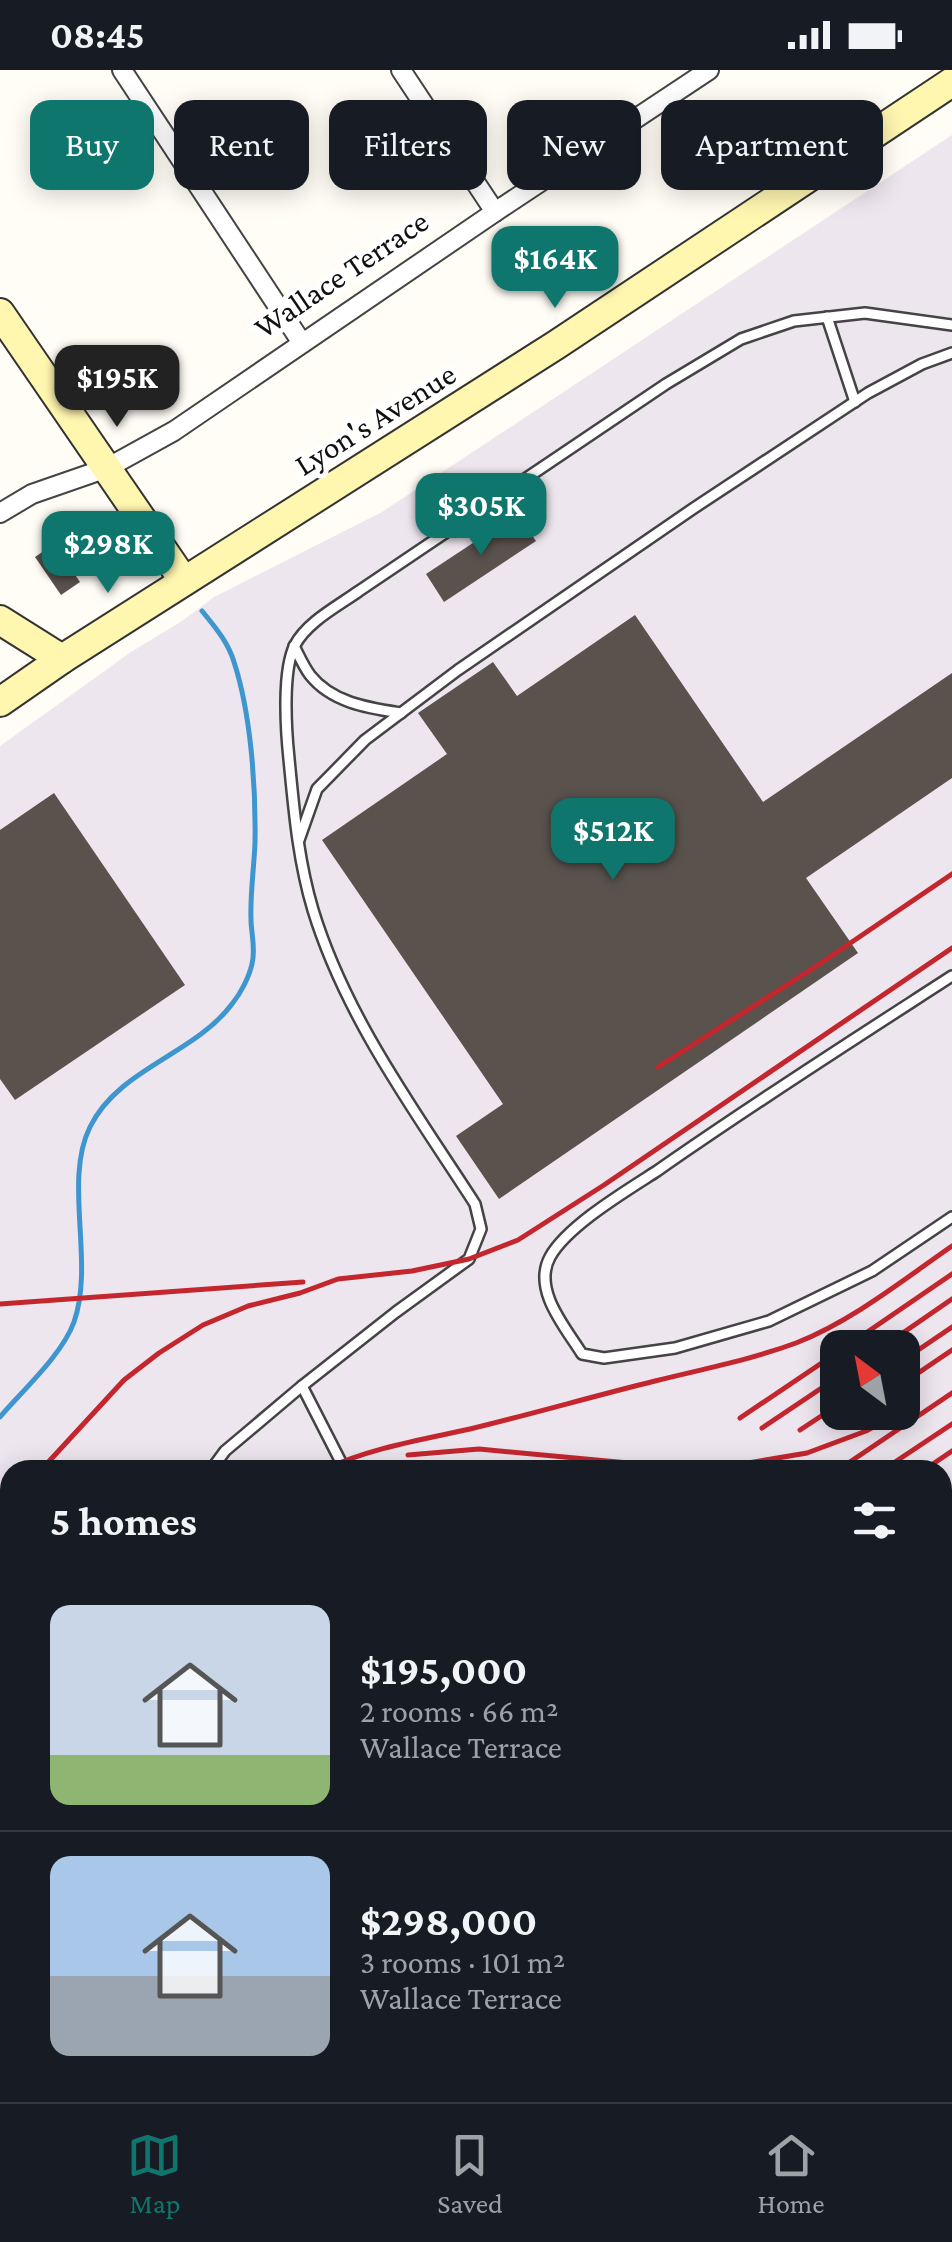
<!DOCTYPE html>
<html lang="en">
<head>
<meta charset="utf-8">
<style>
  body { margin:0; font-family:"Crimson Pro",serif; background:#242831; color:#f1f3f6; height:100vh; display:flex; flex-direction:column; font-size:38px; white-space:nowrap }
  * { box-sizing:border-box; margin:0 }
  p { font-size:32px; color:#9ea1a6 }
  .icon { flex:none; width:55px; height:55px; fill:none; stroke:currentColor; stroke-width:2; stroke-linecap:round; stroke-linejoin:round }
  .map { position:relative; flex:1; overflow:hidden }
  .drawer { position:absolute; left:0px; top:1390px; width:952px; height:642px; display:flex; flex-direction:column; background:#171b24; border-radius:30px 30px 0 0; box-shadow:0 5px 25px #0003 }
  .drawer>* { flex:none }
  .banner { position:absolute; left:30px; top:30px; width:892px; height:90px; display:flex; gap:20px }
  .needle { width:65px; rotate:328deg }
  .tools { position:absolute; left:820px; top:1260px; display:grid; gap:20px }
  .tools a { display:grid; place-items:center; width:100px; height:100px; border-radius:20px; background:#171b24; box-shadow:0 5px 25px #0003; font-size:50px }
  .price { position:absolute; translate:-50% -85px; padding:0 22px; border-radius:20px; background:#0f766e; color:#fff; font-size:32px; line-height:65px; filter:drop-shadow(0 2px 5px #0008) }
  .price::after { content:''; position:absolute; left:50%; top:60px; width:30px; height:22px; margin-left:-15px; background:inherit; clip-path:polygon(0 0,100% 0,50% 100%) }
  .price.current { background:#222; color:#fff }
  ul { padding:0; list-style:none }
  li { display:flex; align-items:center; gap:30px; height:250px; padding:0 50px }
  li+li { border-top:2px solid #363941 }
  li span { display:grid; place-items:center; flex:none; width:280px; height:200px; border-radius:20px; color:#555 }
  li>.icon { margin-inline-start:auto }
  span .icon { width:120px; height:120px; fill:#fffc; stroke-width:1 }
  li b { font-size:42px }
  h2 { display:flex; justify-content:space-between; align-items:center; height:120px; padding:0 50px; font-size:42px }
  .pill { padding:0 35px; border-radius:20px; background:#171b24; box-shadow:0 5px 25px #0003; font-size:35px; line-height:90px }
  .pill.current { background:#0f766e; color:#fff }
  .status { display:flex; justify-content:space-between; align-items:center; height:70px; padding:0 50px; background:#171b24; direction:ltr }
  .status svg { height:28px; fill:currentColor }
  .menu { display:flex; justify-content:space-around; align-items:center; height:140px; border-top:2px solid #363941; background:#171b24; font-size:28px; color:#9ea1a6 }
  .menu a { display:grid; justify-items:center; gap:5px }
  .menu .current { color:#0f766e }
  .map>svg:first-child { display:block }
  .industrial { fill:#eee6ef; fill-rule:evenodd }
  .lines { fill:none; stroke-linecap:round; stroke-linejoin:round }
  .stream { stroke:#3f96cf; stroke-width:5 }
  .building { fill:#5a524d }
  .lane-casing { stroke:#444; stroke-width:14 }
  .street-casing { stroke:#444; stroke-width:22 }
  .secondary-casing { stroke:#333; stroke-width:32 }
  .lane { stroke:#fff; stroke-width:9 }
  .street { stroke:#fff; stroke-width:18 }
  .secondary { stroke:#fff6b0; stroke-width:28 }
  .rail { stroke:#c4262e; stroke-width:5 }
  .labels { text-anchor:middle; stroke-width:10; stroke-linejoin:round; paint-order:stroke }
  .street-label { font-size:32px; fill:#111; stroke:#fff }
</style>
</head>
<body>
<div class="status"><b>08:45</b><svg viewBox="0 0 49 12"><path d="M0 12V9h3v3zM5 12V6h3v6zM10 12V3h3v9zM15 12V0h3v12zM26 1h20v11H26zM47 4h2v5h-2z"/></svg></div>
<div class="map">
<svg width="952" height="2032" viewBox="0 0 952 2032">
  <rect width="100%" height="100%" fill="#fffdf5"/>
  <path class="industrial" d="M952,65V2032H0V676L131,582L182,551L214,527L382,442ZM838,1278H902V1342H838ZM10,1400H942V2022H10Z"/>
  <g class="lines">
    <path class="stream" d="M0,1347C23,1320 62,1285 74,1252C95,1192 63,1111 90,1057C119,998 194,985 232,934C241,923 249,907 252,894C256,878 251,864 251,849C250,824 254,798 255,773C256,718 251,644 234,592C228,572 215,557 202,541"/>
  </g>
  <g class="building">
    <polygon points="517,444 536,471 444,532 426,504"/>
    <polygon points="54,474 80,512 61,525 35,487"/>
    <polygon points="635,545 763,732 952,603 952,708 806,808 858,883 499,1129 456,1066 503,1034 322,770 447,684 418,643 493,592 517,626"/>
    <polygon points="54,723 185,915 15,1030 0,1009 0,760"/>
    <polygon points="10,1457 10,1641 0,1637 0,1474"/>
    <polygon points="190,2022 281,2022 277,2032 185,2032"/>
    <polygon points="366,2022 377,2022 397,2032 361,2032"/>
    <polygon points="417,2022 480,2022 475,2032 413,2032"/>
  </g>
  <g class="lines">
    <g class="lane-casing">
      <g id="lane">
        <polyline points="827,247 855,332"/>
        <path d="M294,576C299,586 304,597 310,605C332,633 369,638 401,643"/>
        <polyline points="299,770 317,719 365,670 458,600 694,438 868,323 922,294 952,283"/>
        <path d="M952,906C853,970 754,1033 657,1101C626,1121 567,1156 550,1187C532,1220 566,1258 582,1284L604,1288L675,1278L769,1251L872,1201L952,1147"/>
        <polyline points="302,1316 345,1400"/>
        <path d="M211,1400L225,1381L302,1316L396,1242L469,1189L481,1159L475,1134C415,1041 346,948 313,840C298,790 294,740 289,689C286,660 282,600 295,575C307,552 338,536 359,521L666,314L741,269L794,251L865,243L952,255"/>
        <polyline points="942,1531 952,1528"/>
        <polyline points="942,1715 952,1698"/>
        <polyline points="0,1806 10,1785"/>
      </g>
    </g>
    <g class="street-casing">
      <g id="street">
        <polyline points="122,0 302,273"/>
        <polyline points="401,0 495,142"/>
        <polyline points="0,443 32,424 107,398 174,361 495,142 709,0"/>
      </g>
    </g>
    <g class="secondary-casing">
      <g id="secondary">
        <polyline points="0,243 184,511"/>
        <polyline points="0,550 62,589"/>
        <polyline points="0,632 62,589 556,275 952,12"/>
      </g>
    </g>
    <use href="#lane" class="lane"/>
    <use href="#street" class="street"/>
    <use href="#secondary" class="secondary"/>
    <g class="rail">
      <polyline points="658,997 818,895 952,804"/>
      <polyline points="0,1234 303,1212"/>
      <polyline points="844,1278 952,1204"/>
      <polyline points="881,1278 952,1229"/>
      <polyline points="902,1291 952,1257"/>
      <polyline points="902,1314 952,1280"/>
      <polyline points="858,1344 860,1342"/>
      <polyline points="740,1348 838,1282"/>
      <polyline points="762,1358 838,1307"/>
      <polyline points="800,1360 838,1335"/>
      <polyline points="408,1385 479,1379 650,1395 730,1396 807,1383 866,1361 901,1342"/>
      <polyline points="41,1400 124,1310 159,1283 203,1255 248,1236 300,1223 338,1209 412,1201 469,1189 518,1170 604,1115 952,878"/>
      <path d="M323,1400C370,1378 420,1370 470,1359C532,1344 594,1326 655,1311C703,1299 750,1290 796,1273C852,1251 903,1210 952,1176"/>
      <polyline points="838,1400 952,1323"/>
      <polyline points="883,1400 952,1354"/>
      <polyline points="924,1400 952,1381"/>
      <polyline points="942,1431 952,1422"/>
      <polyline points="0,1449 10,1437"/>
      <polyline points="0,1879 10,1858"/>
      <polyline points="0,1911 10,1891"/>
    </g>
  </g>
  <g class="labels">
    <g class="street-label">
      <text transform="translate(341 204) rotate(-34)" y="11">Wallace Terrace</text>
      <text transform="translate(375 349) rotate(-32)" y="11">Lyon's Avenue</text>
    </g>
  </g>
</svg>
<div class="tools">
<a><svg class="needle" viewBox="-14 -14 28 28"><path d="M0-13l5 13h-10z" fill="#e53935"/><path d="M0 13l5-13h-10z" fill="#9ea1a6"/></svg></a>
</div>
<b class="price" style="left:555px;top:241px">$164K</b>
<b class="price current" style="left:117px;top:360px">$195K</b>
<b class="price" style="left:481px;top:488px">$305K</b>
<b class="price" style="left:108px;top:526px">$298K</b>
<b class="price" style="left:613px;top:813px">$512K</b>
<div class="banner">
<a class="pill current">Buy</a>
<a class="pill">Rent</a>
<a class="pill">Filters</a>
<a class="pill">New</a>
<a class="pill">Apartment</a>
</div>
<section class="drawer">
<h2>5 homes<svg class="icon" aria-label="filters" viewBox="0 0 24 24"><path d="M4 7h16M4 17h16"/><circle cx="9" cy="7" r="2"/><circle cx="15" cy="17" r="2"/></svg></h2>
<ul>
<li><span style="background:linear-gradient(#c9d6e8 75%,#8fb573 0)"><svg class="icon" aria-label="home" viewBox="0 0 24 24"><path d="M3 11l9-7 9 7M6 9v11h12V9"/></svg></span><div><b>$195,000</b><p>2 rooms · 66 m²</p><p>Wallace Terrace</p></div></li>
<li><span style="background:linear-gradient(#a9c7e8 60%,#9aa5b1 0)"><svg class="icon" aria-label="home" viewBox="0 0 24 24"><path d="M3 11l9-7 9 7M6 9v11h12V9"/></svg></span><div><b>$298,000</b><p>3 rooms · 101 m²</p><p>Wallace Terrace</p></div></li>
</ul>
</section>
</div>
<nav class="menu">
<a class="current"><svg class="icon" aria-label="map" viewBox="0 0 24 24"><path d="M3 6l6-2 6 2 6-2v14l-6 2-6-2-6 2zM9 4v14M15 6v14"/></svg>Map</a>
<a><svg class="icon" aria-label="saved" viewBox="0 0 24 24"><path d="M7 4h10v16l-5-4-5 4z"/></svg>Saved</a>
<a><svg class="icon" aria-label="home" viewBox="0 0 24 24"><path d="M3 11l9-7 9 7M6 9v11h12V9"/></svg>Home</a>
</nav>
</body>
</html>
